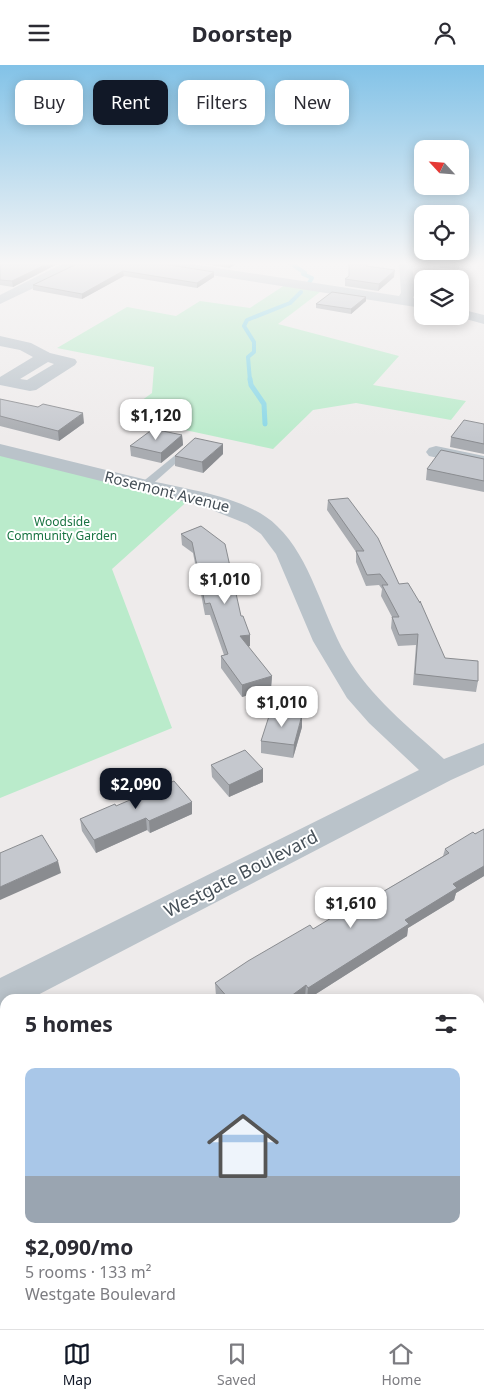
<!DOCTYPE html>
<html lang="en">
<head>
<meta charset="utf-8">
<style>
  body { margin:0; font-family:"Noto Sans",sans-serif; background:#f7f7f7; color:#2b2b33; height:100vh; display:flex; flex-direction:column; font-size:19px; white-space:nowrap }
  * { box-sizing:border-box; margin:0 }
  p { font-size:16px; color:#7c7c81 }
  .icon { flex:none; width:28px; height:28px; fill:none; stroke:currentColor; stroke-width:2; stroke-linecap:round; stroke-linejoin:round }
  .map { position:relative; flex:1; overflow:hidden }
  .drawer { position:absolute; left:0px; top:929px; width:485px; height:336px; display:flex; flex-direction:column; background:#fff; border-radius:15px 15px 0 0; box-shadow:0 2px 12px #0003 }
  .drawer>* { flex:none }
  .top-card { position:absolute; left:15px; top:15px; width:455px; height:45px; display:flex; gap:10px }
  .needle { width:32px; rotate:296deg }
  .controls { position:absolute; left:414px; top:75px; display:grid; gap:10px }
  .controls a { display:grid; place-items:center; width:55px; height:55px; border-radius:10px; background:#fff; box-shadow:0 2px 12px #0003; font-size:25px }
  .price { position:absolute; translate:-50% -42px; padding:0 11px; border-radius:10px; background:#fff; color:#222; font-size:16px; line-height:32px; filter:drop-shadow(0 1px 2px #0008) }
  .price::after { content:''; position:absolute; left:50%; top:30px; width:15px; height:11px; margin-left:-8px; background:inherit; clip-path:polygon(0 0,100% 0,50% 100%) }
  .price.selected { background:#111827; color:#fff }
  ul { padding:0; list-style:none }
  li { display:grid; align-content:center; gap:10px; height:265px; padding:0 25px }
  li span { display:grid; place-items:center; height:155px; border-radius:10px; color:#555 }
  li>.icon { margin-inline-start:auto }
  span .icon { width:90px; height:90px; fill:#fffc; stroke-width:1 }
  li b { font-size:21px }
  h2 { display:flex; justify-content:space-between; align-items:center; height:60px; padding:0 25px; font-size:21px }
  .pill { padding:0 18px; border-radius:10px; background:#fff; box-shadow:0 2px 12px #0003; font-size:18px; line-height:45px }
  .pill.selected { background:#111827; color:#fff }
  header { display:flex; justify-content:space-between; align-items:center; height:65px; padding:0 25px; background:#fff; font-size:22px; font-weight:700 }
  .tabs { display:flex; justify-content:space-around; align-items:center; height:70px; border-top:1px solid #e1e1e2; background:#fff; font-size:14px; color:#7c7c81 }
  .tabs a { display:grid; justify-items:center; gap:2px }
  .tabs .selected { color:#111827 }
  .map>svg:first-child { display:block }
  .green { fill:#baebcb }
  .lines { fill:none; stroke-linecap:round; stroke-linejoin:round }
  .stream-far1 { stroke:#89d7e6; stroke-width:4 }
  .stream { stroke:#89d7e6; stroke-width:5 }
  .lane { fill:#bac3ca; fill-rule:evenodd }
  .street { fill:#bac3ca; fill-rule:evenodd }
  .wall { fill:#a9acb1 }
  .shaded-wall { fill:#8a8c90 }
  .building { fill:#c5c8ce; stroke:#8a8c90 }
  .labels { text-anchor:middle; stroke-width:4; stroke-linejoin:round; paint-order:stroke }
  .far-park-label { font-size:12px; fill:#1a7443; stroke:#fff }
  .street-label { font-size:15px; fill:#454f57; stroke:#fff }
  .near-street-label { font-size:18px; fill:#454f57; stroke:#fff }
</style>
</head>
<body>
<header><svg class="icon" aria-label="menu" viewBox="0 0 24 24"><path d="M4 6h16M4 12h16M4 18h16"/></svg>Doorstep<svg class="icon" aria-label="person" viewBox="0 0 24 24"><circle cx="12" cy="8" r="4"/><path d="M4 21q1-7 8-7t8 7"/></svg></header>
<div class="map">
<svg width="484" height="1264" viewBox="0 0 484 1264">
  <rect width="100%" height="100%" fill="#eeebeb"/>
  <g class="green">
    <polygon points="288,218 324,224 278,259 399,291 373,320 466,336 451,355 356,338 313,345 273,384 120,351 152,328 154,302 57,283 127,242 176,251 200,236 250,243"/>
    <polygon points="0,385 192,432 112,504 172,663 0,733"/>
  </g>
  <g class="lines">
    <g class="stream-far1">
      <polyline points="289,197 305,208 303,209 312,213 309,218"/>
      <polyline points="250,316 248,292 254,287 254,277 244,261 247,255 290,238 301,227"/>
    </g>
    <polyline class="stream" points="250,314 251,320 264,339 265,359"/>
    <polygon class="lane" points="189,379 192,380 192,384 148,423 140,423 140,419"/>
    <g class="street">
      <polygon points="66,197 83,197 82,200 0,239 0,230"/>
      <polygon points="147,197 179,197 399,231 401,228 399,197 412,197 415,228 413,233 422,235 422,243 153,201"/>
      <polygon points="460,244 484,250 484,259 455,251 460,251"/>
      <path d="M0,271L31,278L50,288L75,294L77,297L75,300L36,325L30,326L0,320V312L33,292L20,285L0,281ZM48,297L54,299L27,315L20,314Z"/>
      <path d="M0,379C48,391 95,402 143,414C183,424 247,431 277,461C311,493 322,549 346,590C371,633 408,661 444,694L484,678V700L451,715L30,934H5V947L0,948V913L419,705L369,658L347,633L313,576L276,489L261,469L247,459L202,441L0,391Z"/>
      <polygon points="436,381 484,391 484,403 429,391 426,387 429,383"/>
    </g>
  </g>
  <g class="wall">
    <polygon points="0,197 61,197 13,222 0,220"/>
    <polygon points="192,197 239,197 229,203"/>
    <polygon points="349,197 366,197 366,201 394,212 378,226 345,221 345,214 349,211"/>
    <polygon points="439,197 460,197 459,204 440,203"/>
    <polygon points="152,198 214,207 214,212 197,223 124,211 82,234 33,225 33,220"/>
    <polygon points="366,232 366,236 351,249 316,243 316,239"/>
    <polygon points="0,334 84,358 59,376 0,361"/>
    <polygon points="484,359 484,389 450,382 451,372"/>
    <polygon points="182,370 183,380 161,398 131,391 130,381"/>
    <polygon points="223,389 203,408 175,401 175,391"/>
    <polygon points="484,394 484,427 426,415 427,404"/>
    <polygon points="328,435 399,519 445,593 478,616 476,627 413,620 416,580 398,581 391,563 392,552 381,531 382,524 379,520 366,521 356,497 356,487 327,445"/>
    <polygon points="201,461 241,551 250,570 250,581 248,582 272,611 271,623 242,632 221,603 221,591 224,590 210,550 205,550 193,488 182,480 181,469"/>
    <polygon points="302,662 293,693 261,688 261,676"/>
    <polygon points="211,700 263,704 263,717 229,732 212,712"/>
    <polygon points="192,737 192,749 150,768 147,765 96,788 82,766 80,754 116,741"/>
    <polygon points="484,764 484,811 456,828 454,835 408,863 407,871 308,934 306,934 305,932 303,934 219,934 216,931 215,918 313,864 379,829 443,791 445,784"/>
    <polygon points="5,1066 5,1158 0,1154 0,1071"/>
  </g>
  <g class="shaded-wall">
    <polygon points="51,197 61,197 13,222 12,216"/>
    <polygon points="230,197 239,197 229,203 229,198"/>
    <polygon points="395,205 394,212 378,226 379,219"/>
    <polygon points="123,206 124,211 82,234 82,229"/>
    <polygon points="214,207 214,212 197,223 197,218"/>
    <polygon points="366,232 366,236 351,249 351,244"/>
    <polygon points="83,348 84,358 59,376 58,366"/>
    <polygon points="182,370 183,380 161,398 161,388"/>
    <polygon points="223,379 223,389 203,408 202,397"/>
    <polygon points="250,570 250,581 240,583 240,571"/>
    <polygon points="272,611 271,623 242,632 242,620"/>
    <polygon points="302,650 302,662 293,693 294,680"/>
    <polygon points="263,704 263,717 229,732 229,720"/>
    <polygon points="192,737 192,749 150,768 149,756"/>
    <polygon points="146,753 147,765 96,788 94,775"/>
    <polygon points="58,796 61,808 0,835 0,822"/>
    <polygon points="484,801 484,811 456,828 454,835 408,863 407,871 308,934 307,934 308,923 405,855 453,819"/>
    <polygon points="306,920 305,932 303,934 287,934"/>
  </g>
  <g class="building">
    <polygon points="0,197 51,197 12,216 0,215"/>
    <polygon points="81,197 151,197 214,207 197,218 123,206 82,229 33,220"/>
    <polygon points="349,197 366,197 366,201 395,205 379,219 345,214 349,211"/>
    <polygon points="332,227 366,232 351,244 316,239"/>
    <polygon points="0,334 38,342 43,339 83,348 58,366 0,351"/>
    <polygon points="464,355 484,359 484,379 451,372"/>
    <polygon points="153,364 182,370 161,388 130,381"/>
    <polygon points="195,373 223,379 202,397 175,391"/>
    <polygon points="441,385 484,394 484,416 427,404"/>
    <polygon points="348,433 378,473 399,519 408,518 420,538 420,536 445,593 478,596 478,616 415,609 418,569 399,570 392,552 399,552 382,520 388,520 380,509 367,510 356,486 364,486 328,435"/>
    <polygon points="201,461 225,479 241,551 243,551 250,570 240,571 272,611 242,620 221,591 228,589 210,538 205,539 192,477 181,469"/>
    <polygon points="271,645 302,650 294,680 261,676"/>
    <polygon points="245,685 263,704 229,720 211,700"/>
    <polygon points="174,716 192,737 149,756 146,753 94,775 80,754 115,739 116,741"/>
    <polygon points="484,764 484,801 453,819 457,823 405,855 409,859 308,923 306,920 287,934 229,934 215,918 248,896 310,860 313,864 376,826 379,829 449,788 445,784 473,767 475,769"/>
    <polygon points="42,770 58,796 0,822 0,788"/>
    <polygon points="5,1066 5,1152 0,1147 0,1071"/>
  </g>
  <linearGradient id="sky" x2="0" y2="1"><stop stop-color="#82c2e7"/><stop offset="0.53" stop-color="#f7f6f6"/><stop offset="1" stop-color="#f7f6f6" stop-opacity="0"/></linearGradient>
  <rect width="484" height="374" fill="url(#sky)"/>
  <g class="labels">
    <g class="far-park-label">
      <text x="62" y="461">Woodside<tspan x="62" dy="14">Community Garden</tspan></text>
    </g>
    <g class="street-label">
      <text transform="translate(167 427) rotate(14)" y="5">Rosemont Avenue</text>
    </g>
    <g class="near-street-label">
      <text transform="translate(241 809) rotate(-27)" y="6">Westgate Boulevard</text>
    </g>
  </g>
</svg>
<div class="controls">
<a><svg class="needle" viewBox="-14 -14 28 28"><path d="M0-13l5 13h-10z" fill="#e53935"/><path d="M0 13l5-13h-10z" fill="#7c7c81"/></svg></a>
<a><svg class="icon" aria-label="locate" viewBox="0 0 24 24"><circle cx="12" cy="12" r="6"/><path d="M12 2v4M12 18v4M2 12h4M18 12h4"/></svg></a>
<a><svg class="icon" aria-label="layers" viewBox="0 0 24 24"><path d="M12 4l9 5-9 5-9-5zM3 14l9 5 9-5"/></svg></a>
</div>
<b class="price" style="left:156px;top:376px">$1,120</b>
<b class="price" style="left:225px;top:540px">$1,010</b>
<b class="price" style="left:282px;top:663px">$1,010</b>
<b class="price selected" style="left:136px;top:745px">$2,090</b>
<b class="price" style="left:351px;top:864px">$1,610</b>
<div class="top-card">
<a class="pill">Buy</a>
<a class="pill selected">Rent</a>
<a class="pill">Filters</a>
<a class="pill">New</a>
</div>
<section class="drawer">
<h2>5 homes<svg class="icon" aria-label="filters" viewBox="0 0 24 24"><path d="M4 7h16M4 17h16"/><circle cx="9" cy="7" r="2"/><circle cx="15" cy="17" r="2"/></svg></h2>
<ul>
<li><span style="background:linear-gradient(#a9c7e8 70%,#9aa5b1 0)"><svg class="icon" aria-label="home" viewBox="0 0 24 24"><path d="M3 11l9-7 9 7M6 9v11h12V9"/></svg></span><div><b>$2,090/mo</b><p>5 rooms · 133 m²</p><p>Westgate Boulevard</p></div></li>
</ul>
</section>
</div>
<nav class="tabs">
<a class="selected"><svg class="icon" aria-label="map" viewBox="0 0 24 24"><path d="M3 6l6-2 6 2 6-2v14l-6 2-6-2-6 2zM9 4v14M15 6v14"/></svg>Map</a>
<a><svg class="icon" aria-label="saved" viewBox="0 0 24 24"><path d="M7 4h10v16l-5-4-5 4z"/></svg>Saved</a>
<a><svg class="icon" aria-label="home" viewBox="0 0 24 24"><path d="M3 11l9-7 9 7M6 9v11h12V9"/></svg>Home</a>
</nav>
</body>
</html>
